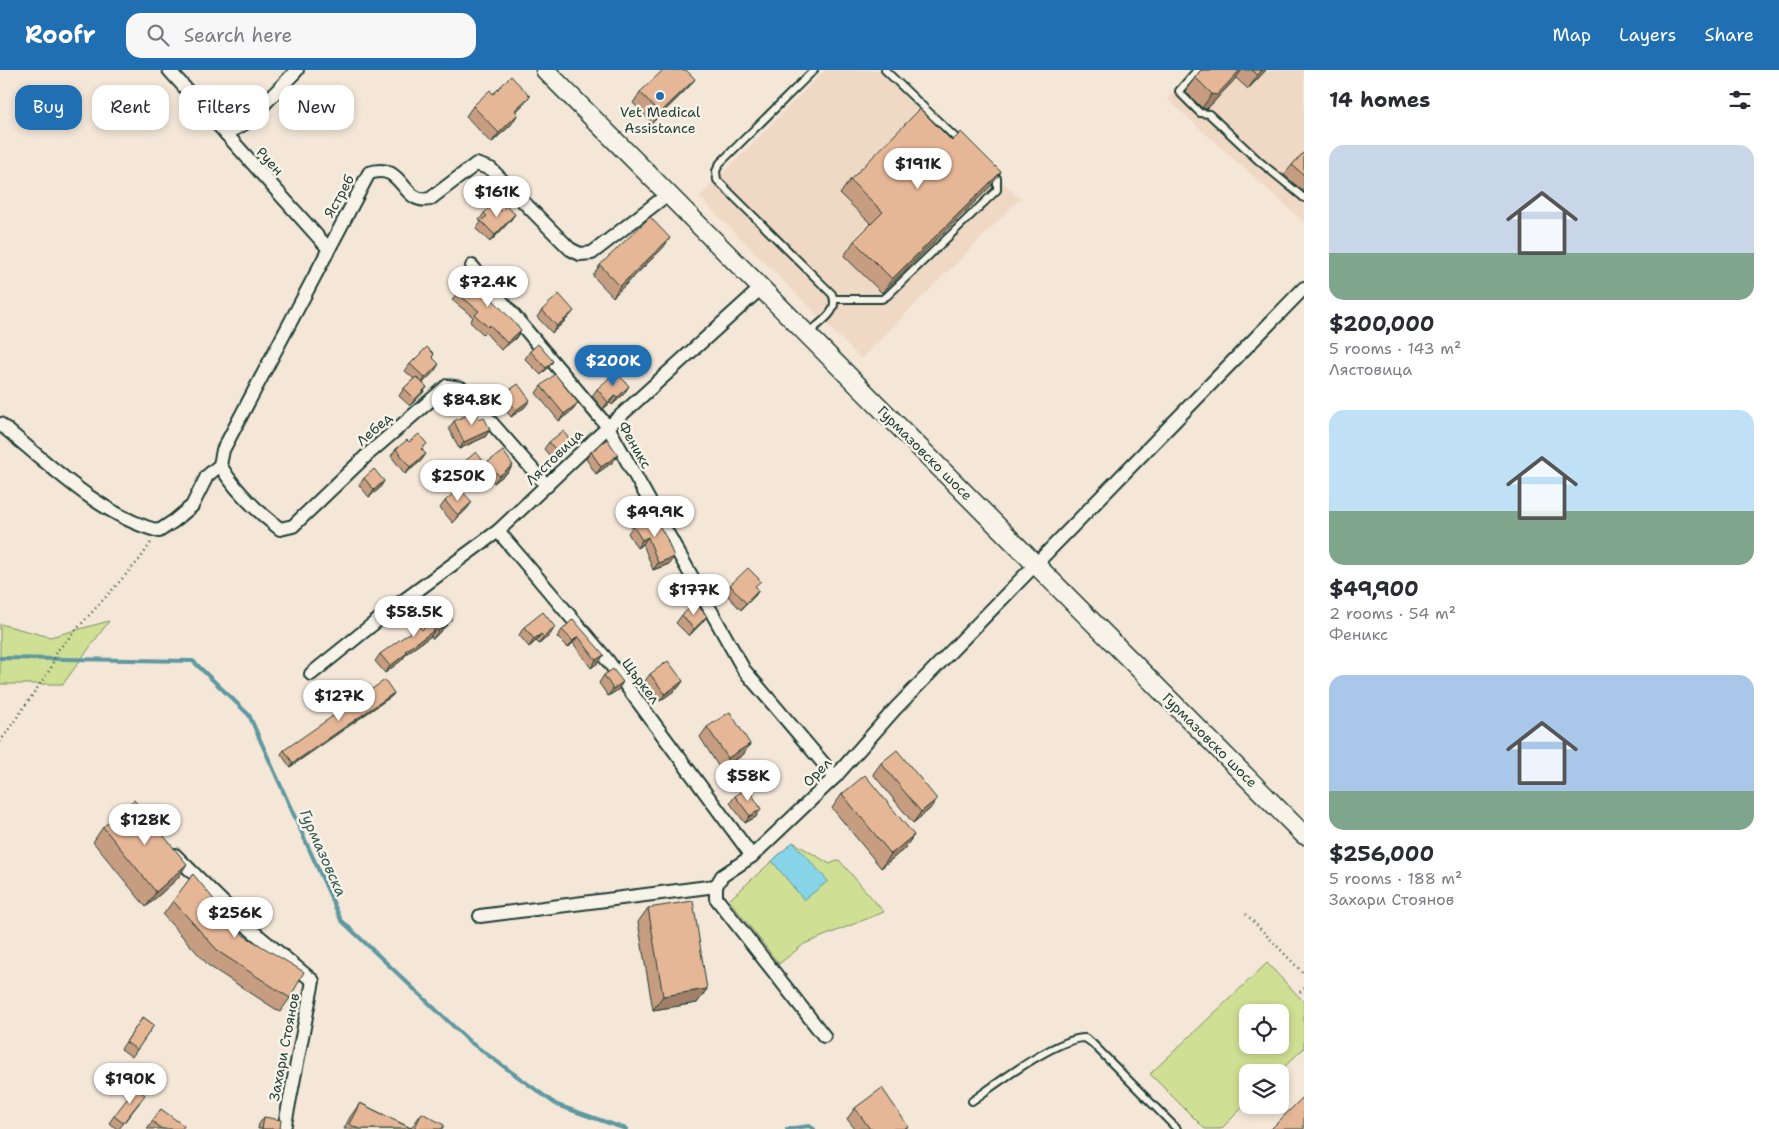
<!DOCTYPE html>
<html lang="en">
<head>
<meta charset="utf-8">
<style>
  body { margin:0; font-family:"Shantell Sans",sans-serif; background:#f7f7f7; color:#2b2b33; height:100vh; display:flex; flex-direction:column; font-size:19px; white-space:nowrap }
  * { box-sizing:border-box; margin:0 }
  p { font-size:16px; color:#7c7c81 }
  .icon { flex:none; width:28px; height:28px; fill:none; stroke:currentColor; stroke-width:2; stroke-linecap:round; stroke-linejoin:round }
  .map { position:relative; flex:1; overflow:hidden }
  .sheet { display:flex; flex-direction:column; background:#fff; width:475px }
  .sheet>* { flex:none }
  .guide { position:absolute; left:15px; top:15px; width:475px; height:45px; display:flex; gap:10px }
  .fabs { position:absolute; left:1239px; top:934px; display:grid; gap:10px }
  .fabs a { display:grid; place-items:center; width:50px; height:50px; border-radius:10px; background:#fff; box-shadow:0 2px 8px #0003; font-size:25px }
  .price { position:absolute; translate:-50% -42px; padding:0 11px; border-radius:18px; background:#fff; color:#222; font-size:16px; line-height:32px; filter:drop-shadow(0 1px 2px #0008) }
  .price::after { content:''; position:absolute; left:50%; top:30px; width:15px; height:11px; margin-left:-8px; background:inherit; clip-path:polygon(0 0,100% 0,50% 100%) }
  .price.current { background:#1f6fb2; color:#fff }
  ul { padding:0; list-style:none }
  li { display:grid; align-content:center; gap:10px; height:265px; padding:0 25px }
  li span { display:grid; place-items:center; height:155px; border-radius:15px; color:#555 }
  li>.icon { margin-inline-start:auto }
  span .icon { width:90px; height:90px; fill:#fffc; stroke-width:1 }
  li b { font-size:21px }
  h2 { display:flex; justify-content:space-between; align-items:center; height:60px; padding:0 25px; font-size:21px }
  .tag { padding:0 18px; border-radius:15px; background:#fff; box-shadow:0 2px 8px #0003; font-size:18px; line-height:45px }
  .tag.current { background:#1f6fb2; color:#fff }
  header { display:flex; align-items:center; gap:30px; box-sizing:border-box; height:70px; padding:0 25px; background:#1f6fb2; color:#fff }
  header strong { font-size:24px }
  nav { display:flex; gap:28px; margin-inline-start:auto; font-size:18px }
  .search { width:350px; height:45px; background:#f7f7f7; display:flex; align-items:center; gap:12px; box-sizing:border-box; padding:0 18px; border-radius:15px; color:#7c7c81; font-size:19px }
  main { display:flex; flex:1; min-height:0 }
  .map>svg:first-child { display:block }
  .built { fill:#f0d9c4 }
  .green { fill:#cfdf93; stroke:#778e64; fill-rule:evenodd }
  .water { fill:#88d4e8; stroke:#5e98a0 }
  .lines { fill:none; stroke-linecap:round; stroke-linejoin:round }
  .stream { stroke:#5e98a0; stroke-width:4 }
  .lane-casing { stroke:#1f3d34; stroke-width:10 }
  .street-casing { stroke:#1f3d34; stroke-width:16 }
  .secondary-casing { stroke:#1f3d34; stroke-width:21 }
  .path { stroke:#1f3d34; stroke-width:2.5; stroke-dasharray:1 4; stroke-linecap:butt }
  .lane { stroke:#f7f3e8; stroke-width:6 }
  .street { stroke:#f7f3e8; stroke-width:12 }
  .secondary { stroke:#f7f3e8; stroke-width:18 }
  .wall { fill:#c69d81; stroke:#1f3d34 }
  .shaded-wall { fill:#a18069; stroke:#1f3d34 }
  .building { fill:#e6b796; stroke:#1f3d34 }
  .poi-dot { fill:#1f6fb2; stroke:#f7f3e8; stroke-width:2 }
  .labels { text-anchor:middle; stroke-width:5; stroke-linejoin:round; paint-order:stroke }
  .poi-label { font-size:14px; fill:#1f3d34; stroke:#f7f3e8 }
  .street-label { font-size:14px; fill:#1f3d34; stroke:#f7f3e8 }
  .water-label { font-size:15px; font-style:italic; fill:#345b58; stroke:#f7f3e8 }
</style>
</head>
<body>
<header>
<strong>Roofr</strong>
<div class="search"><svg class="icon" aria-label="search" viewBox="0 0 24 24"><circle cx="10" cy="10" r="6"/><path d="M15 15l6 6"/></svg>Search here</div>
<nav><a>Map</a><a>Layers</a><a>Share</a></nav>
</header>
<main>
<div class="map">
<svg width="1304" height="1059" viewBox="0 0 1304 1059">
  <rect width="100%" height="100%" fill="#f4e7d8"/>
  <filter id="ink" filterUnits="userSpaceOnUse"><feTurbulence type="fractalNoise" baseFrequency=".02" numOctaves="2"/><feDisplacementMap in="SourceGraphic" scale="10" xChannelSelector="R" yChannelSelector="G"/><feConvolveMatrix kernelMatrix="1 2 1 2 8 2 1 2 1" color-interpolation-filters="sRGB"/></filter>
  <g filter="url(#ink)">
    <g class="built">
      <polygon points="825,0 891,0 1020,129 861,289 699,127"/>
      <polygon points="1192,0 1304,0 1304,152 1167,29"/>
    </g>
    <g class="green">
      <polygon points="109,551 63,614 0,614 0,554 50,567"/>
      <polygon points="793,772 830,794 839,790 884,842 804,874 779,894 729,830"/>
      <path d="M1267,893L1304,932V978L1279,1002H1248L1247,1033L1221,1059H1205L1150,1004ZM1280,942V975H1248V942Z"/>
    </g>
    <polygon class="water" points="793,772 828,811 804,830 772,791"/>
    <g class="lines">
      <g class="stream">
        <polyline points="0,588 193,591 249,645 341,850 470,972 557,1035 626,1059"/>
        <polyline points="787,1059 809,1056 814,1059"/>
      </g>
      <g class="lane-casing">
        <g id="lane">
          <polyline points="885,0 960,72"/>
          <polyline points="1197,0 1179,21 1180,23 1200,43 1209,44 1259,91 1304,128"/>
          <polyline points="834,229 882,229 887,226 997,120 997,108 992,103"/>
          <path d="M807,264C819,253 841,242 832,224L717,110L716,101L720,93L814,0"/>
          <path d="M972,1031C996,1014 1057,968 1085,968L1092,973L1177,1059"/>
        </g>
      </g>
      <g class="street-casing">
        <g id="street">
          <polyline points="169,0 328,178"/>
          <polyline points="226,64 247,52 297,0"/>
          <polyline points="472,196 608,357 744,600 835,707"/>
          <path d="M0,354C47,392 100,446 159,461L174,451L192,436L207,406L220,395"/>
          <path d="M220,395L223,380L369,103C404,91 401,135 430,129L476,94L491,99L570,179L580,184L592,183L668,124"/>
          <path d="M220,395C234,419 258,442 280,459L293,456L367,385L447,316L461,318L547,416"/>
          <polyline points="498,461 608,591 752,786"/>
          <polyline points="311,604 388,542 498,461 608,357 761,218"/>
          <polyline points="175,785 250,859 313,911 284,1059"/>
          <polyline points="716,816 716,828 824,966"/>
          <polyline points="480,846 716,816 722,806 752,786 835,707 895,639 1304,218"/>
        </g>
      </g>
      <g class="secondary-casing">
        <polyline id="secondary" points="545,0 1304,765"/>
      </g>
      <g class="path">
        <polyline points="0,672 51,598 57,581 140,489 152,471"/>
        <polyline points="1246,844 1304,904"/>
        <polyline points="1300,922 1304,918"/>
      </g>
      <use href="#lane" class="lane"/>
      <use href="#street" class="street"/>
      <use href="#secondary" class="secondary"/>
    </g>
    <g class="wall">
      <polygon points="1201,0 1266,0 1248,19 1236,8 1207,39 1202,38 1185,21"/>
      <polygon points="695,9 687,19 652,53 633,33 640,22"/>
      <polygon points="493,24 522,36 516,42 511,55 491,73 466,46 473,36"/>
      <polygon points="1304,82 1304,122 1284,105 1292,95"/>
      <polygon points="850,110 991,116 882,223 844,186 854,171 871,154 840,124"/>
      <polygon points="501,141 515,144 510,151 490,172 476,159 481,152 479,150 484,143"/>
      <polygon points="663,178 613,227 593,206 600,195"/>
      <polygon points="471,203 485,221 516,268 501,280 485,262 483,264 470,252 473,247 452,230"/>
      <polygon points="542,240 568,248 552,263 537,247"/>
      <polygon points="530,281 553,291 548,298 541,305 525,289"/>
      <polygon points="434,284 432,287 434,302 423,313 427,317 422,324 410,336 399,326 404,318 414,309 405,301 410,294"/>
      <polygon points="541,316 578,333 573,340 559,351 536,323"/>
      <polygon points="597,319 624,324 612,335 610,333 603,339 592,326"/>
      <polygon points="504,324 525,337 511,347 499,331"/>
      <polygon points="479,349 490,360 485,367 459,379 449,358 454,351"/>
      <polygon points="409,372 423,380 421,391 405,404 391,386 396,379"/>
      <polygon points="549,372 567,380 554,391 544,379"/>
      <polygon points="591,382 613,392 596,404 586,389"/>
      <polygon points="488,392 513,395 508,402 494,413 483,399"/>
      <polygon points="458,397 479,399 461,415 453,405"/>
      <polygon points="364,408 384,411 379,419 369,427 359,415"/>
      <polygon points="445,431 467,439 453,453 440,438"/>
      <polygon points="633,456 667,469 669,494 653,500 643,474 637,478 628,463"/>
      <polygon points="730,515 756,517 759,520 754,527 741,540 725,523"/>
      <polygon points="682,545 702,553 689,566 676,553"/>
      <polygon points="452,548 447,555 433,569 431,566 407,583 402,590 385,603 375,591 380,584 422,560"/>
      <polygon points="573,549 599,592 591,598 573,573 568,578 557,567 562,560"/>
      <polygon points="524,557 550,565 539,574 536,571 529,577 519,565"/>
      <polygon points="650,604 683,611 678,618 660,631 645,611"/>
      <polygon points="604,605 618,620 608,626 599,613"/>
      <polygon points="394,623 392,626 290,697 281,684 284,680"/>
      <polygon points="707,657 750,674 743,685 720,699 700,667"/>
      <polygon points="881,693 930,739 913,753 873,704"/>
      <polygon points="842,724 914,765 904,779 881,798 832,738"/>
      <polygon points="735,726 756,747 745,753 730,733"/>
      <polygon points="103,757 178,808 146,837 93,772"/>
      <polygon points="173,831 290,928 280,942 209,896 163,845"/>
      <polygon points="648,838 707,919 697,933 653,940 638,852"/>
      <polygon points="143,947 154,955 132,987 121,979"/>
      <polygon points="140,1032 119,1059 117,1059 109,1053 114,1046"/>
      <polygon points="360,1033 411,1058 422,1043 442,1059 344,1059 350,1047"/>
      <polygon points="855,1038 908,1056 906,1059 855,1059 847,1049"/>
      <polygon points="161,1039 182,1059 147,1059"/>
      <polygon points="264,1047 280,1059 258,1059 259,1054"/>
    </g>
    <g class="shaded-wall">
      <polygon points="1240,0 1242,0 1236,8 1207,39 1202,38 1212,24"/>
      <polygon points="1262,0 1266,0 1248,19 1258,5"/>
      <polygon points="695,9 687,19 652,53 660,43"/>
      <polygon points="530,26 522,36 507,51 515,40"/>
      <polygon points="518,44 511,55 491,73 499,63"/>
      <polygon points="1001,102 991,116 882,223 892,209"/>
      <polygon points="515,144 510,151 490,172 495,165"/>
      <polygon points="670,168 663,178 613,227 620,216"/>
      <polygon points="574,241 568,248 552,263 557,256"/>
      <polygon points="521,260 516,268 501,280 507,273"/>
      <polygon points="553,291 548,298 541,305 546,298"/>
      <polygon points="439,294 434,302 420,316 425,308"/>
      <polygon points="629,316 624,324 612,335 617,328"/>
      <polygon points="427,317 422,324 410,336 415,329"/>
      <polygon points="615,326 610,333 603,339 608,332"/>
      <polygon points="530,330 525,337 511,347 516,340"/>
      <polygon points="578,333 573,340 559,351 564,344"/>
      <polygon points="490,360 485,367 459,379 464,372"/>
      <polygon points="572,373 567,380 554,391 559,384"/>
      <polygon points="426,384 421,391 405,404 410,397"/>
      <polygon points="618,385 613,392 596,404 601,397"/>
      <polygon points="484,392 479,399 461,415 466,407"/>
      <polygon points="513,395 508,402 494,413 499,406"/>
      <polygon points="384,411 379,419 369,427 374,420"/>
      <polygon points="472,432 467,439 453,453 458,445"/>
      <polygon points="648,467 643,474 637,478 642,470"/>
      <polygon points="674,487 669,494 653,500 658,493"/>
      <polygon points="759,520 754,527 741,540 746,533"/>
      <polygon points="707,546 702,553 689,566 694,559"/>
      <polygon points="452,548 447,555 433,569 438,561"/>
      <polygon points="555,557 550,565 539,574 544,567"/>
      <polygon points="436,559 431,566 400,588 405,581"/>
      <polygon points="541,564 536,571 529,577 534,569"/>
      <polygon points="578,566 573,573 568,578 573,571"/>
      <polygon points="407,583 402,590 385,603 390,596"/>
      <polygon points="604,585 599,592 591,598 596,590"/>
      <polygon points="683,611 678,618 660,631 665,624"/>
      <polygon points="623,612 618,620 608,626 613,619"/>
      <polygon points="394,623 392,626 290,697 293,693"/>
      <polygon points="750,674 743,685 720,699 728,688"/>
      <polygon points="937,729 930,739 913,753 921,742"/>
      <polygon points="761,739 756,747 745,753 750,746"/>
      <polygon points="914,765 904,779 881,798 891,784"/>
      <polygon points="187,794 178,808 146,837 156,822"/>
      <polygon points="707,919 697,933 653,940 663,926"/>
    </g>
    <g class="building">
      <polygon points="663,0 686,0 695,9 660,43 640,22"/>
      <polygon points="1201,0 1240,0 1217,25 1212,24 1195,7"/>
      <polygon points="1252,0 1262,0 1258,5"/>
      <polygon points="511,6 530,26 515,40 518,44 499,63 473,36 490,20 493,24"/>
      <polygon points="920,39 952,71 961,62 1001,102 892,209 854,171 883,142 850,110"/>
      <polygon points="1304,82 1304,105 1292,95"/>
      <polygon points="493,134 501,141 506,136 515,144 495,165 481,151 487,146 484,143"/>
      <polygon points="650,147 670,168 620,216 600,195"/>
      <polygon points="471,203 488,217 484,220 521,260 507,273 490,255 488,257 475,245 479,241 457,223"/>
      <polygon points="559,224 574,241 557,256 542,240"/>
      <polygon points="538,274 553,291 546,298 530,281"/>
      <polygon points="427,277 434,284 432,287 439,294 425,308 410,294"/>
      <polygon points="616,302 629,316 617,328 615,326 608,332 597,319"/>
      <polygon points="555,304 578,333 564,344 541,316"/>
      <polygon points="416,307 427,317 415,329 404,318"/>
      <polygon points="518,314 530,330 516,340 504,324"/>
      <polygon points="476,341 479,349 484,347 490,360 464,372 454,351"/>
      <polygon points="563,361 572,373 559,384 549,372"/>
      <polygon points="419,364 427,374 421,379 426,384 410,397 396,379 407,370 409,372"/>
      <polygon points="607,369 618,385 601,397 591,382"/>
      <polygon points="503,381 513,395 499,406 488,392"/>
      <polygon points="476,382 484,392 466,407 458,397"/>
      <polygon points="374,399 384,411 374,420 364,408"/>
      <polygon points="459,418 472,432 458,445 445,431"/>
      <polygon points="653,445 667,469 674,487 658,493 648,467 642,470 633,456"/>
      <polygon points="748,498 761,511 755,516 759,520 746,533 730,515"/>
      <polygon points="695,533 707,546 694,559 682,545"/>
      <polygon points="443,539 452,548 438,561 436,559 405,581 407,583 390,596 380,584 419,556 422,560"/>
      <polygon points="543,542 555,557 544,567 541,564 534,569 524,557"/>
      <polygon points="573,549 604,585 596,590 578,566 573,571 562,560"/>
      <polygon points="668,591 683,611 665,624 650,604"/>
      <polygon points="613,599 623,612 613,619 604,605"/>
      <polygon points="385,610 394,623 293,693 284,680"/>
      <polygon points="730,642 750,674 728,688 707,657"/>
      <polygon points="897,680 937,729 921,742 881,693"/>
      <polygon points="865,705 914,765 891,784 842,724"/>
      <polygon points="748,718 761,739 750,746 735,726"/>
      <polygon points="134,730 187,794 156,822 103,757"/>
      <polygon points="193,804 243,865 304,902 290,928 219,882 173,831"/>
      <polygon points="693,831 707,919 663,926 648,838"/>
      <polygon points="143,947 154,955 137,980 126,972"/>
      <polygon points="136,1017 145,1025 123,1053 114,1046"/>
      <polygon points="882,1018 908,1056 904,1059 870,1059 855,1038"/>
      <polygon points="1304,1026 1304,1059 1271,1059"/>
      <polygon points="360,1033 412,1059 359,1059 349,1054"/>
      <polygon points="161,1039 184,1056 182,1059 162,1059 152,1051"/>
      <polygon points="422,1043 444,1055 442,1059 414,1059"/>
      <polygon points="264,1047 281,1050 280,1059 262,1059"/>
    </g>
  </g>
  <circle class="poi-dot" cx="660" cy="26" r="5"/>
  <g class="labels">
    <g class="poi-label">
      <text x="660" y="47">Vet Medical<tspan x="660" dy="16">Assistance</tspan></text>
    </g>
    <g class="street-label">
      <text transform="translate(270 91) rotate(48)" y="5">Руен</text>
      <text transform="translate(339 126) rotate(-61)" y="5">Ястреб</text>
      <text transform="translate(374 359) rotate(-42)" y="5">Лебед</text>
      <text transform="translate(635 375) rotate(60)" y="5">Феникс</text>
      <text transform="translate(925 383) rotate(45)" y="5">Гурмазовско шосе</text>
      <text transform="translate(554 387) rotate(-44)" y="5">Лястовица</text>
      <text transform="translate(641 611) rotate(53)" y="5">Щъркел</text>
      <text transform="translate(1210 670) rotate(45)" y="5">Гурмазовско шосе</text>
      <text transform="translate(817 702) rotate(-45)" y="5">Орел</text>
      <text transform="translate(284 977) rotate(-79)" y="5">Захари Стоянов</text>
    </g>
    <g class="water-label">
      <text transform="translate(323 783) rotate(66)" y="5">Гурмазовска</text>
    </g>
  </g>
</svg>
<div class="fabs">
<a><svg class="icon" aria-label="locate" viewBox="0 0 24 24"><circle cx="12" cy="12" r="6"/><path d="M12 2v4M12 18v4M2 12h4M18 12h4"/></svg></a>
<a><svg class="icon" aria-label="layers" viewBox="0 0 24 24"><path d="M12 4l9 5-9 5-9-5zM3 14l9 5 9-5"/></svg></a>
</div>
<b class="price" style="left:918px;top:120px">$191K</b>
<b class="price" style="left:497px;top:148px">$161K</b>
<b class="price" style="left:488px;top:238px">$72.4K</b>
<b class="price current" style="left:613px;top:317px">$200K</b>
<b class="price" style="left:472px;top:356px">$84.8K</b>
<b class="price" style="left:458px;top:432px">$250K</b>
<b class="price" style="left:655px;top:468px">$49.9K</b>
<b class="price" style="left:694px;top:546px">$177K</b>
<b class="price" style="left:414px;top:568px">$58.5K</b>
<b class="price" style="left:339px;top:652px">$127K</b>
<b class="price" style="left:748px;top:732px">$58K</b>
<b class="price" style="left:145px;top:776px">$128K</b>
<b class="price" style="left:235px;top:869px">$256K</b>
<b class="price" style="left:130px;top:1035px">$190K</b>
<div class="guide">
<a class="tag current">Buy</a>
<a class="tag">Rent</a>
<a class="tag">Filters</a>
<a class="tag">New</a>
</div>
</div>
<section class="sheet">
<h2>14 homes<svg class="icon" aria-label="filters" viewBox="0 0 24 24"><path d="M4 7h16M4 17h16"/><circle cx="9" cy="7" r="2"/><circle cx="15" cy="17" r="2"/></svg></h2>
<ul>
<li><span style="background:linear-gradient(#c9d6e8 70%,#7fa58c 0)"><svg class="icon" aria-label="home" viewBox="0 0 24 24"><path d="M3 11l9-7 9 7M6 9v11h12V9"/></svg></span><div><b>$200,000</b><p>5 rooms · 143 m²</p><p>Лястовица</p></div></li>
<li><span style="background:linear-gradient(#bfe0f5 65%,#7fa58c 0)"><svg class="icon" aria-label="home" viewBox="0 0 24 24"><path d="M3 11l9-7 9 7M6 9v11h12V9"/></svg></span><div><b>$49,900</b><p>2 rooms · 54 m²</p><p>Феникс</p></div></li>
<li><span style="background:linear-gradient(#a9c7e8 75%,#7fa58c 0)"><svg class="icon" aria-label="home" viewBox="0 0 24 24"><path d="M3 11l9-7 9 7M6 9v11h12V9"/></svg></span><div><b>$256,000</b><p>5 rooms · 188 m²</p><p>Захари Стоянов</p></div></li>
</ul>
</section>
</main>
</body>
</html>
